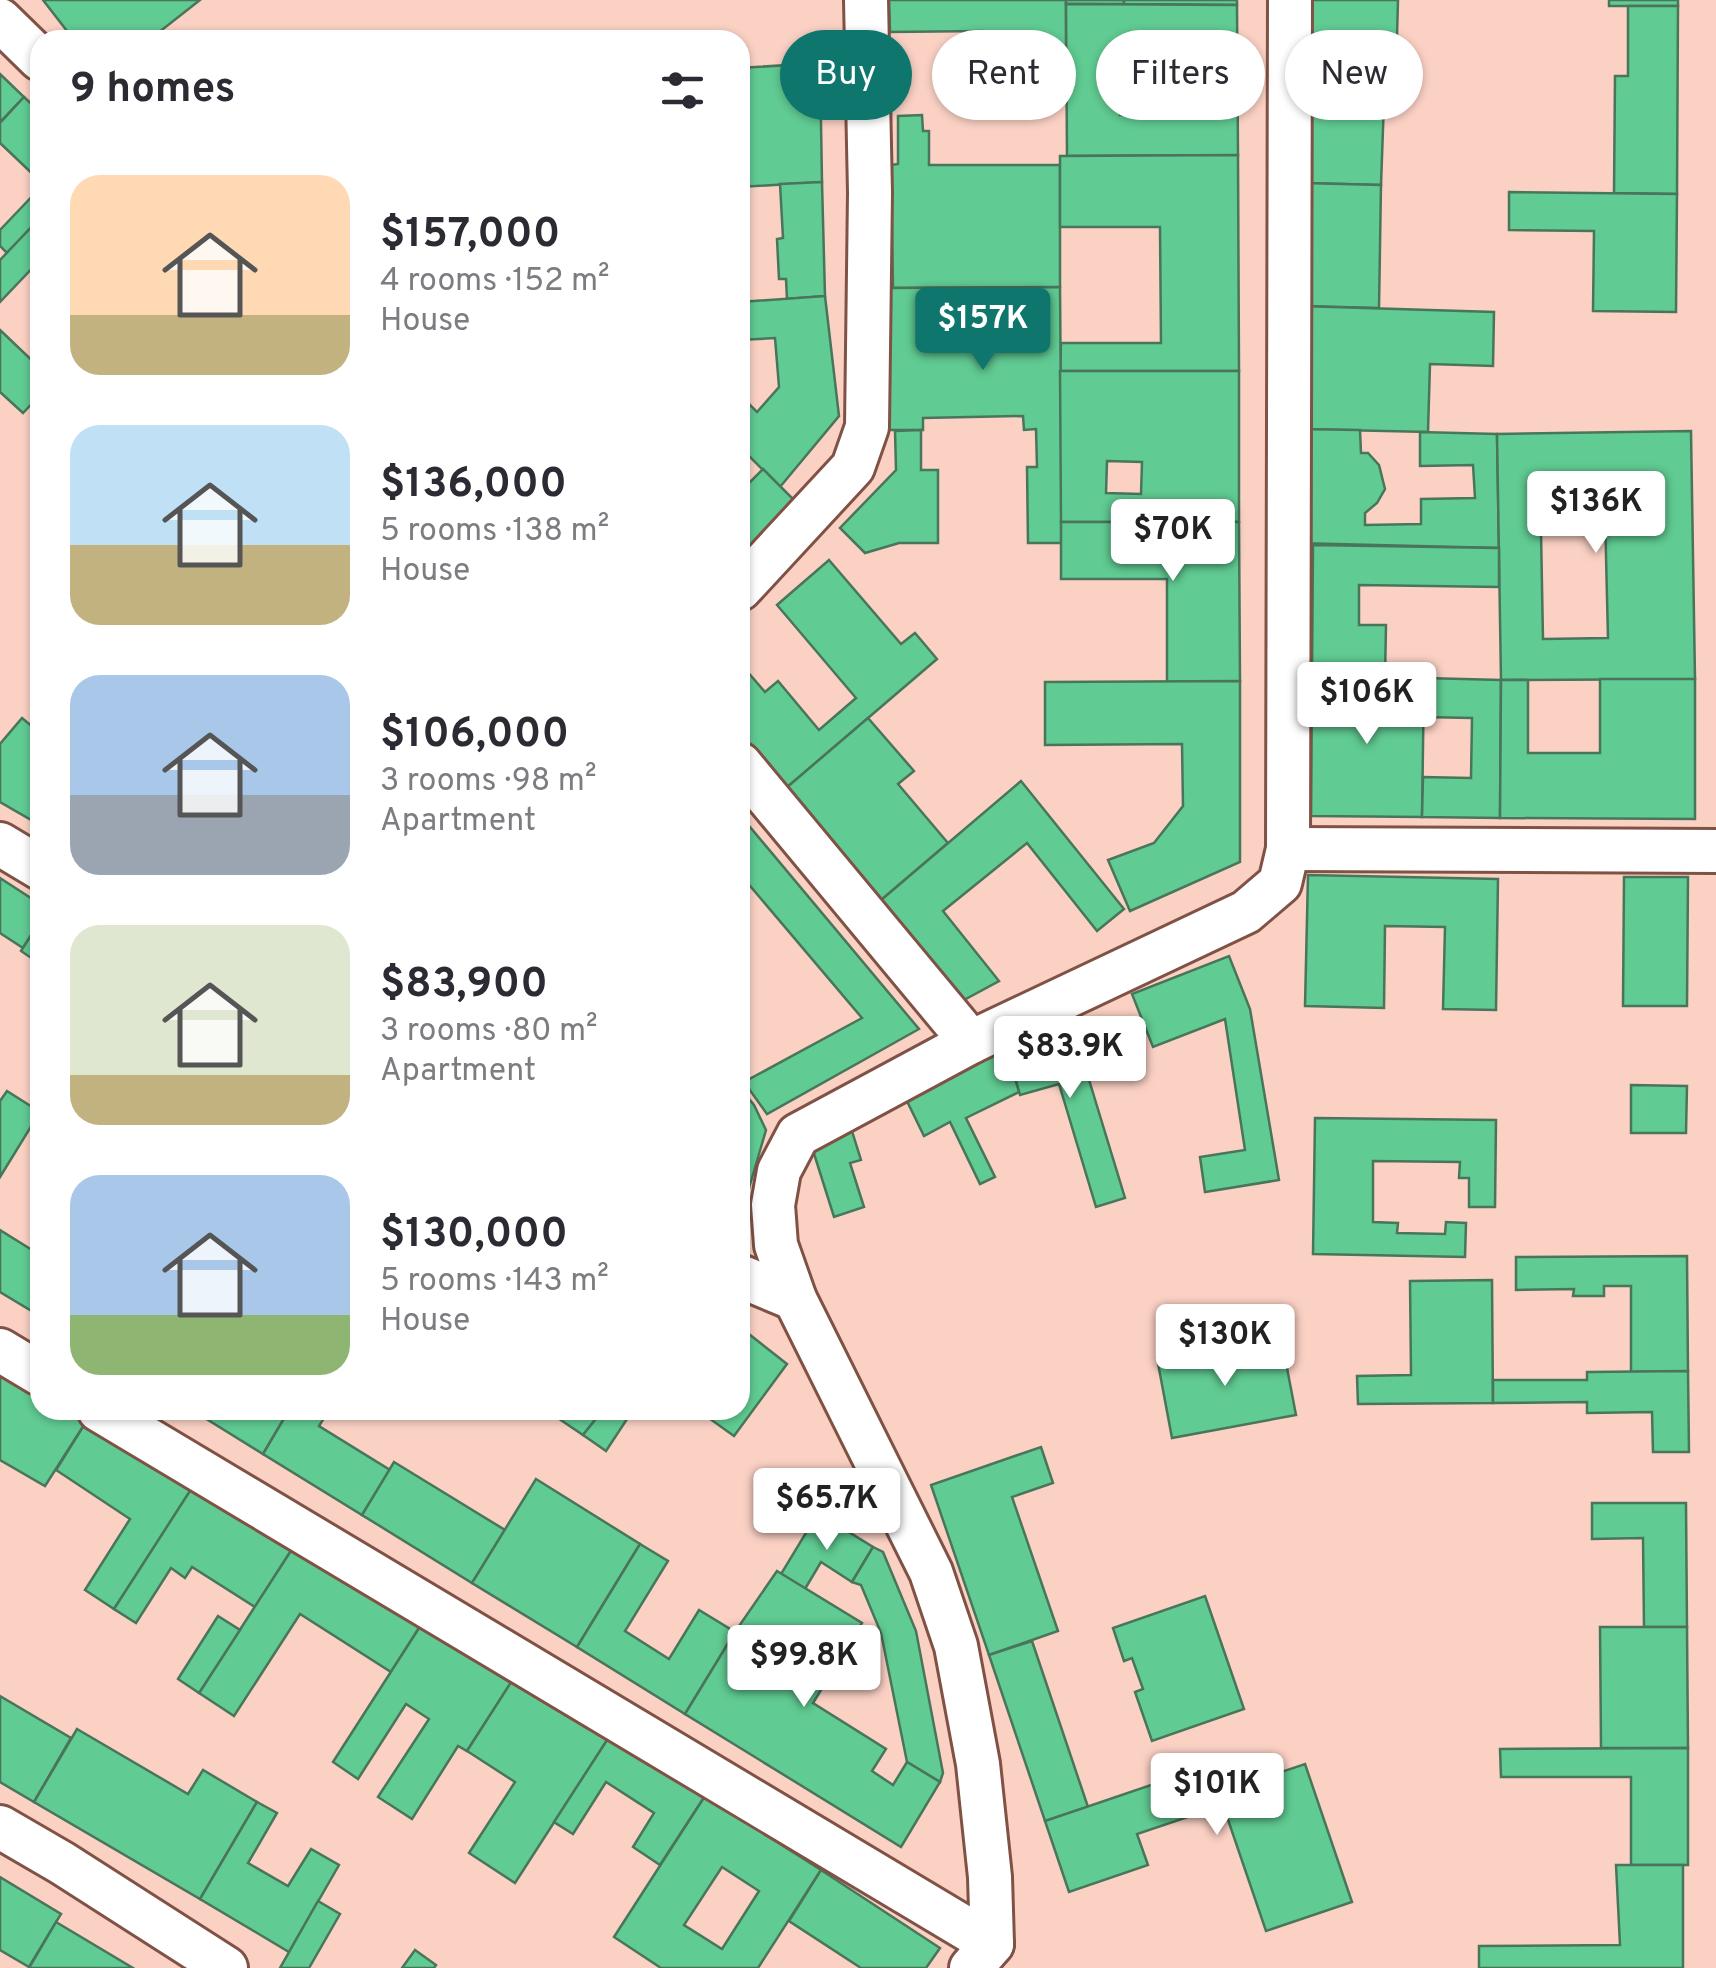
<!DOCTYPE html>
<html lang="en">
<head>
<meta charset="utf-8">
<style>
  body { margin:0; font-family:Overpass,sans-serif; background:#f2f2f3; color:#2b2b33; height:100vh; display:flex; flex-direction:column; font-size:38px; white-space:nowrap }
  * { box-sizing:border-box; margin:0 }
  p { font-size:32px; color:#7c7c81 }
  .icon { flex:none; width:55px; height:55px; fill:none; stroke:currentColor; stroke-width:2; stroke-linecap:round; stroke-linejoin:round }
  .map { position:relative; flex:1; overflow:hidden }
  .details { position:absolute; left:30px; top:30px; width:720px; height:1390px; display:flex; flex-direction:column; background:#fff; border-radius:30px; box-shadow:0 2px 8px #0004 }
  .details>* { flex:none }
  .banner { position:absolute; left:780px; top:30px; width:785px; height:90px; display:flex; gap:20px }
  .price { position:absolute; translate:-50% -85px; padding:0 22px; border-radius:10px; background:#fff; color:#222; font-size:32px; line-height:65px; filter:drop-shadow(0 2px 5px #0008) }
  .price::after { content:''; position:absolute; left:50%; top:60px; width:30px; height:22px; margin-left:-15px; background:inherit; clip-path:polygon(0 0,100% 0,50% 100%) }
  .price.selected { background:#0f766e; color:#fff }
  ul { padding:0; list-style:none }
  li { display:flex; align-items:center; gap:30px; height:250px; padding:0 40px }
  li span { display:grid; place-items:center; flex:none; width:280px; height:200px; border-radius:30px; color:#555 }
  li>.icon { margin-inline-start:auto }
  span .icon { width:120px; height:120px; fill:#fffc; stroke-width:1 }
  li b { font-size:42px }
  h2 { display:flex; justify-content:space-between; align-items:center; height:120px; padding:0 40px; font-size:42px }
  .tag { padding:0 35px; border-radius:45px; background:#fff; box-shadow:0 2px 8px #0004; font-size:35px; line-height:90px }
  .tag.selected { background:#0f766e; color:#fff }
  .map>svg:first-child { display:block }
  .building { fill:#60cb92; stroke:#49755b; stroke-width:2.5; fill-rule:evenodd }
  .lines { fill:none; stroke-linecap:round; stroke-linejoin:round }
  .minor-casing { stroke:#7f5245; stroke-width:48 }
  .minor { stroke:#fff; stroke-width:42 }
</style>
</head>
<body>
<div class="map">
<svg width="1716" height="1968" viewBox="0 0 1716 1968">
  <rect width="100%" height="100%" fill="#fbd1c4"/>
  <g class="building">
    <polygon points="43,0 200,0 149,40 74,40"/>
    <polygon points="889,0 1066,0 1066,46 983,47 983,31 890,32"/>
    <rect x="1066" y="0" width="58" height="4"/>
    <polygon points="1124,0 1237,0 1237,5 1124,4"/>
    <polygon points="1308,0 1398,0 1396,73 1385,73 1381,185 1303,183"/>
    <rect x="1609" y="0" width="69" height="6"/>
    <path d="M1066,4L1237,5L1238,155L1067,156ZM1133,45L1196,46L1195,116L1120,115L1121,69H1132Z"/>
    <polygon points="1628,6 1678,6 1677,194 1614,193 1615,76 1628,76"/>
    <polygon points="820,63 822,182 740,187 740,68"/>
    <polygon points="0,74 24,97 1,121 0,120"/>
    <polygon points="24,97 40,112 40,181 0,143 0,123"/>
    <polygon points="922,115 923,131 929,131 929,165 1060,165 1060,287 893,288 891,165 898,164 898,116"/>
    <polygon points="1238,155 1239,371 1060,371 1061,343 1161,343 1160,227 1060,227 1060,156"/>
    <polygon points="822,182 825,296 787,299 786,279 779,279 777,239 783,238 780,184"/>
    <polygon points="1303,183 1381,185 1379,308 1300,306"/>
    <polygon points="40,188 40,218 7,253 0,246 0,230"/>
    <polygon points="1509,192 1677,194 1676,312 1593,311 1594,231 1509,230"/>
    <polygon points="40,218 40,260 0,302 0,260"/>
    <polygon points="1060,287 1062,543 1028,543 1027,467 1037,467 1036,429 1024,430 1023,416 923,418 923,430 888,430 886,288"/>
    <polygon points="825,296 839,416 780,487 740,447 740,395 757,412 779,387 775,338 740,340 740,302"/>
    <polygon points="1300,306 1494,312 1493,366 1430,364 1428,432 1297,429"/>
    <polygon points="0,330 40,368 40,395 23,413 0,392"/>
    <path d="M1060,371H1239V522H1061ZM1107,461L1142,462L1141,494L1106,493Z"/>
    <polygon points="1297,429 1360,430 1361,453 1368,453 1379,465 1385,489 1377,503 1365,513 1365,525 1421,524 1421,499 1475,498 1473,465 1420,466 1420,432 1497,434 1499,548 1294,543"/>
    <polygon points="921,430 921,470 938,470 938,543 899,543 865,553 840,528 896,470 895,431"/>
    <path d="M1691,431L1695,679L1501,680L1497,434ZM1540,478H1581L1582,517L1605,516L1608,638L1543,639Z"/>
    <polygon points="763,469 800,506 740,567 740,492"/>
    <polygon points="1061,522 1239,522 1240,681 1167,682 1167,579 1061,579"/>
    <polygon points="1313,545 1499,548 1499,587 1359,585 1359,625 1386,625 1385,678 1312,677"/>
    <polygon points="829,560 901,644 915,633 937,659 785,789 740,736 740,663 765,692 778,681 819,730 856,698 777,605"/>
    <polygon points="1312,677 1424,678 1422,817 1311,816"/>
    <polygon points="1424,678 1501,680 1500,818 1422,817 1423,777 1471,778 1472,718 1423,717"/>
    <polygon points="1600,679 1695,679 1695,819 1500,818 1501,680 1528,680 1528,753 1600,753"/>
    <polygon points="1240,681 1240,862 1130,911 1108,860 1154,843 1183,806 1182,744 1045,745 1045,682"/>
    <polygon points="22,718 40,733 40,825 0,802 0,744"/>
    <polygon points="868,718 914,771 898,784 948,843 880,901 785,789"/>
    <polygon points="1021,781 1124,909 1097,931 1027,843 943,911 999,981 964,1000 880,901"/>
    <polygon points="740,815 919,1029 767,1114 744,1082 862,1018 740,874"/>
    <polygon points="1308,875 1498,879 1496,1010 1443,1009 1445,927 1385,926 1384,1008 1305,1006"/>
    <polygon points="1624,877 1688,877 1687,1006 1623,1006"/>
    <polygon points="0,878 40,904 40,921 23,948 0,933"/>
    <polygon points="40,921 40,964 21,951"/>
    <polygon points="1229,956 1250,1009 1279,1180 1205,1192 1200,1157 1245,1150 1225,1019 1153,1047 1132,994"/>
    <polygon points="1072,1024 1125,1198 1096,1207 1059,1084 1020,1095 1005,1045"/>
    <polygon points="1005,1045 1019,1092 966,1118 995,1177 980,1184 950,1122 924,1136 904,1095"/>
    <polygon points="1631,1085 1687,1086 1686,1133 1631,1133"/>
    <polygon points="740,1088 754,1105 766,1130 740,1219"/>
    <polygon points="7,1091 40,1112 0,1177 0,1101"/>
    <polygon points="1315,1118 1496,1120 1495,1207 1469,1207 1469,1178 1459,1178 1460,1162 1373,1161 1373,1222 1398,1223 1397,1233 1445,1234 1446,1222 1466,1223 1465,1257 1313,1254"/>
    <polygon points="851,1128 861,1160 850,1163 864,1207 834,1217 810,1141"/>
    <polygon points="0,1230 40,1255 40,1316 0,1292"/>
    <polygon points="1687,1256 1688,1371 1631,1372 1631,1286 1604,1286 1604,1296 1573,1296 1574,1289 1516,1290 1516,1257"/>
    <polygon points="1492,1280 1493,1403 1358,1404 1357,1376 1411,1375 1410,1281"/>
    <polygon points="740,1327 787,1364 734,1436 706,1416 710,1410 740,1410"/>
    <polygon points="1235,1343 1237,1355 1283,1347 1296,1415 1172,1438 1157,1358"/>
    <polygon points="0,1371 40,1395 40,1410 66,1410 86,1422 45,1486 0,1460"/>
    <polygon points="1688,1371 1689,1452 1653,1452 1652,1412 1587,1413 1587,1402 1493,1403 1493,1380 1587,1380 1587,1372"/>
    <polygon points="192,1410 289,1410 263,1454"/>
    <polygon points="289,1410 329,1410 319,1426 390,1470 362,1515 263,1454"/>
    <polygon points="558,1410 603,1410 583,1435 555,1416"/>
    <polygon points="603,1410 633,1410 606,1451 583,1435"/>
    <polygon points="86,1422 191,1490 114,1609 85,1590 130,1519 56,1470"/>
    <polygon points="1041,1447 1053,1483 1012,1497 1058,1631 989,1655 931,1485"/>
    <polygon points="394,1462 505,1530 472,1583 362,1515"/>
    <polygon points="536,1479 640,1544 577,1647 472,1583"/>
    <polygon points="197,1480 296,1543 255,1607 192,1567 185,1578 171,1568 136,1623 114,1609"/>
    <polygon points="1592,1503 1686,1503 1687,1627 1644,1627 1643,1538 1592,1539"/>
    <polygon points="818,1513 873,1547 852,1582 821,1562 805,1589 781,1574"/>
    <polygon points="296,1543 421,1625 391,1672 300,1614 234,1716 199,1693"/>
    <polygon points="640,1544 668,1561 625,1631 669,1659 699,1610 735,1632 685,1714 577,1647"/>
    <polygon points="873,1547 883,1552 916,1631 943,1773 940,1782 907,1762 881,1633 861,1585 852,1582"/>
    <polygon points="777,1571 862,1623 813,1703 886,1749 872,1771 893,1785 907,1762 940,1782 901,1847 685,1714 735,1632"/>
    <polygon points="1205,1596 1244,1709 1152,1741 1135,1692 1143,1689 1132,1658 1124,1661 1113,1628"/>
    <polygon points="218,1616 240,1630 199,1693 178,1679"/>
    <polygon points="421,1625 511,1683 467,1751 458,1746 412,1819 378,1797 429,1719 406,1704 358,1779 333,1762"/>
    <polygon points="1600,1627 1687,1627 1688,1748 1601,1748"/>
    <polygon points="1032,1641 1088,1807 1045,1821 989,1655"/>
    <polygon points="517,1673 611,1734 515,1883 469,1853 515,1782 467,1751"/>
    <polygon points="0,1696 71,1738 34,1802 0,1782"/>
    <polygon points="77,1729 188,1794 203,1770 257,1802 200,1899 34,1802"/>
    <polygon points="611,1734 705,1796 660,1865 633,1847 654,1813 606,1782 573,1834 554,1822"/>
    <polygon points="1688,1748 1688,1865 1631,1865 1631,1777 1501,1777 1500,1749"/>
    <polygon points="1305,1764 1352,1902 1266,1931 1223,1805 1137,1834 1148,1865 1069,1892 1045,1821 1210,1765 1219,1793"/>
    <path d="M705,1796L821,1870L758,1968H661L614,1937ZM722,1867L759,1891L722,1949L684,1925Z"/>
    <polygon points="257,1802 277,1813 248,1863 288,1886 311,1849 339,1865 289,1952 200,1899"/>
    <polygon points="1616,1865 1683,1865 1683,1968 1479,1968 1479,1946 1620,1945"/>
    <polygon points="821,1870 940,1948 926,1968 861,1968 789,1921"/>
    <polygon points="0,1877 61,1914 29,1967 0,1950"/>
    <polygon points="318,1901 340,1914 309,1968 280,1968"/>
    <polygon points="56,1922 133,1968 29,1968"/>
    <polygon points="415,1950 436,1965 434,1968 402,1968"/>
  </g>
  <g class="lines">
    <g class="minor-casing">
      <g id="minor">
        <polyline points="0,20 40,59"/>
        <polyline points="740,589 853,467 867,427 870,193 866,0"/>
        <polyline points="740,764 971,1042"/>
        <polyline points="0,844 40,868"/>
        <polyline points="1288,849 1716,851"/>
        <polyline points="740,1276 795,1299"/>
        <polyline points="0,1350 40,1374"/>
        <polyline points="99,1410 992,1944"/>
        <polyline points="0,1827 62,1863 226,1968"/>
        <polyline points="971,1968 992,1944 990,1877 978,1764 956,1646 931,1572 795,1299 776,1245 773,1205 779,1171 798,1135 971,1042 1246,912 1280,883 1288,849 1290,0"/>
      </g>
    </g>
    <use href="#minor" class="minor"/>
  </g>
</svg>
<b class="price selected" style="left:983px;top:373px">$157K</b>
<b class="price" style="left:1596px;top:556px">$136K</b>
<b class="price" style="left:1173px;top:584px">$70K</b>
<b class="price" style="left:1367px;top:747px">$106K</b>
<b class="price" style="left:1070px;top:1101px">$83.9K</b>
<b class="price" style="left:1225px;top:1389px">$130K</b>
<b class="price" style="left:827px;top:1553px">$65.7K</b>
<b class="price" style="left:804px;top:1710px">$99.8K</b>
<b class="price" style="left:1217px;top:1838px">$101K</b>
<div class="banner">
<a class="tag selected">Buy</a>
<a class="tag">Rent</a>
<a class="tag">Filters</a>
<a class="tag">New</a>
</div>
<section class="details">
<h2>9 homes<svg class="icon" aria-label="filters" viewBox="0 0 24 24"><path d="M4 7h16M4 17h16"/><circle cx="9" cy="7" r="2"/><circle cx="15" cy="17" r="2"/></svg></h2>
<ul>
<li><span style="background:linear-gradient(#ffd9b3 70%,#c2b280 0)"><svg class="icon" aria-label="home" viewBox="0 0 24 24"><path d="M3 11l9-7 9 7M6 9v11h12V9"/></svg></span><div><b>$157,000</b><p>4 rooms · 152 m²</p><p>House</p></div></li>
<li><span style="background:linear-gradient(#bfe0f5 60%,#c2b280 0)"><svg class="icon" aria-label="home" viewBox="0 0 24 24"><path d="M3 11l9-7 9 7M6 9v11h12V9"/></svg></span><div><b>$136,000</b><p>5 rooms · 138 m²</p><p>House</p></div></li>
<li><span style="background:linear-gradient(#a9c7e8 60%,#9aa5b1 0)"><svg class="icon" aria-label="home" viewBox="0 0 24 24"><path d="M3 11l9-7 9 7M6 9v11h12V9"/></svg></span><div><b>$106,000</b><p>3 rooms · 98 m²</p><p>Apartment</p></div></li>
<li><span style="background:linear-gradient(#dfe7d0 75%,#c2b280 0)"><svg class="icon" aria-label="home" viewBox="0 0 24 24"><path d="M3 11l9-7 9 7M6 9v11h12V9"/></svg></span><div><b>$83,900</b><p>3 rooms · 80 m²</p><p>Apartment</p></div></li>
<li><span style="background:linear-gradient(#a9c7e8 70%,#8fb573 0)"><svg class="icon" aria-label="home" viewBox="0 0 24 24"><path d="M3 11l9-7 9 7M6 9v11h12V9"/></svg></span><div><b>$130,000</b><p>5 rooms · 143 m²</p><p>House</p></div></li>
</ul>
</section>
</div>
</body>
</html>
